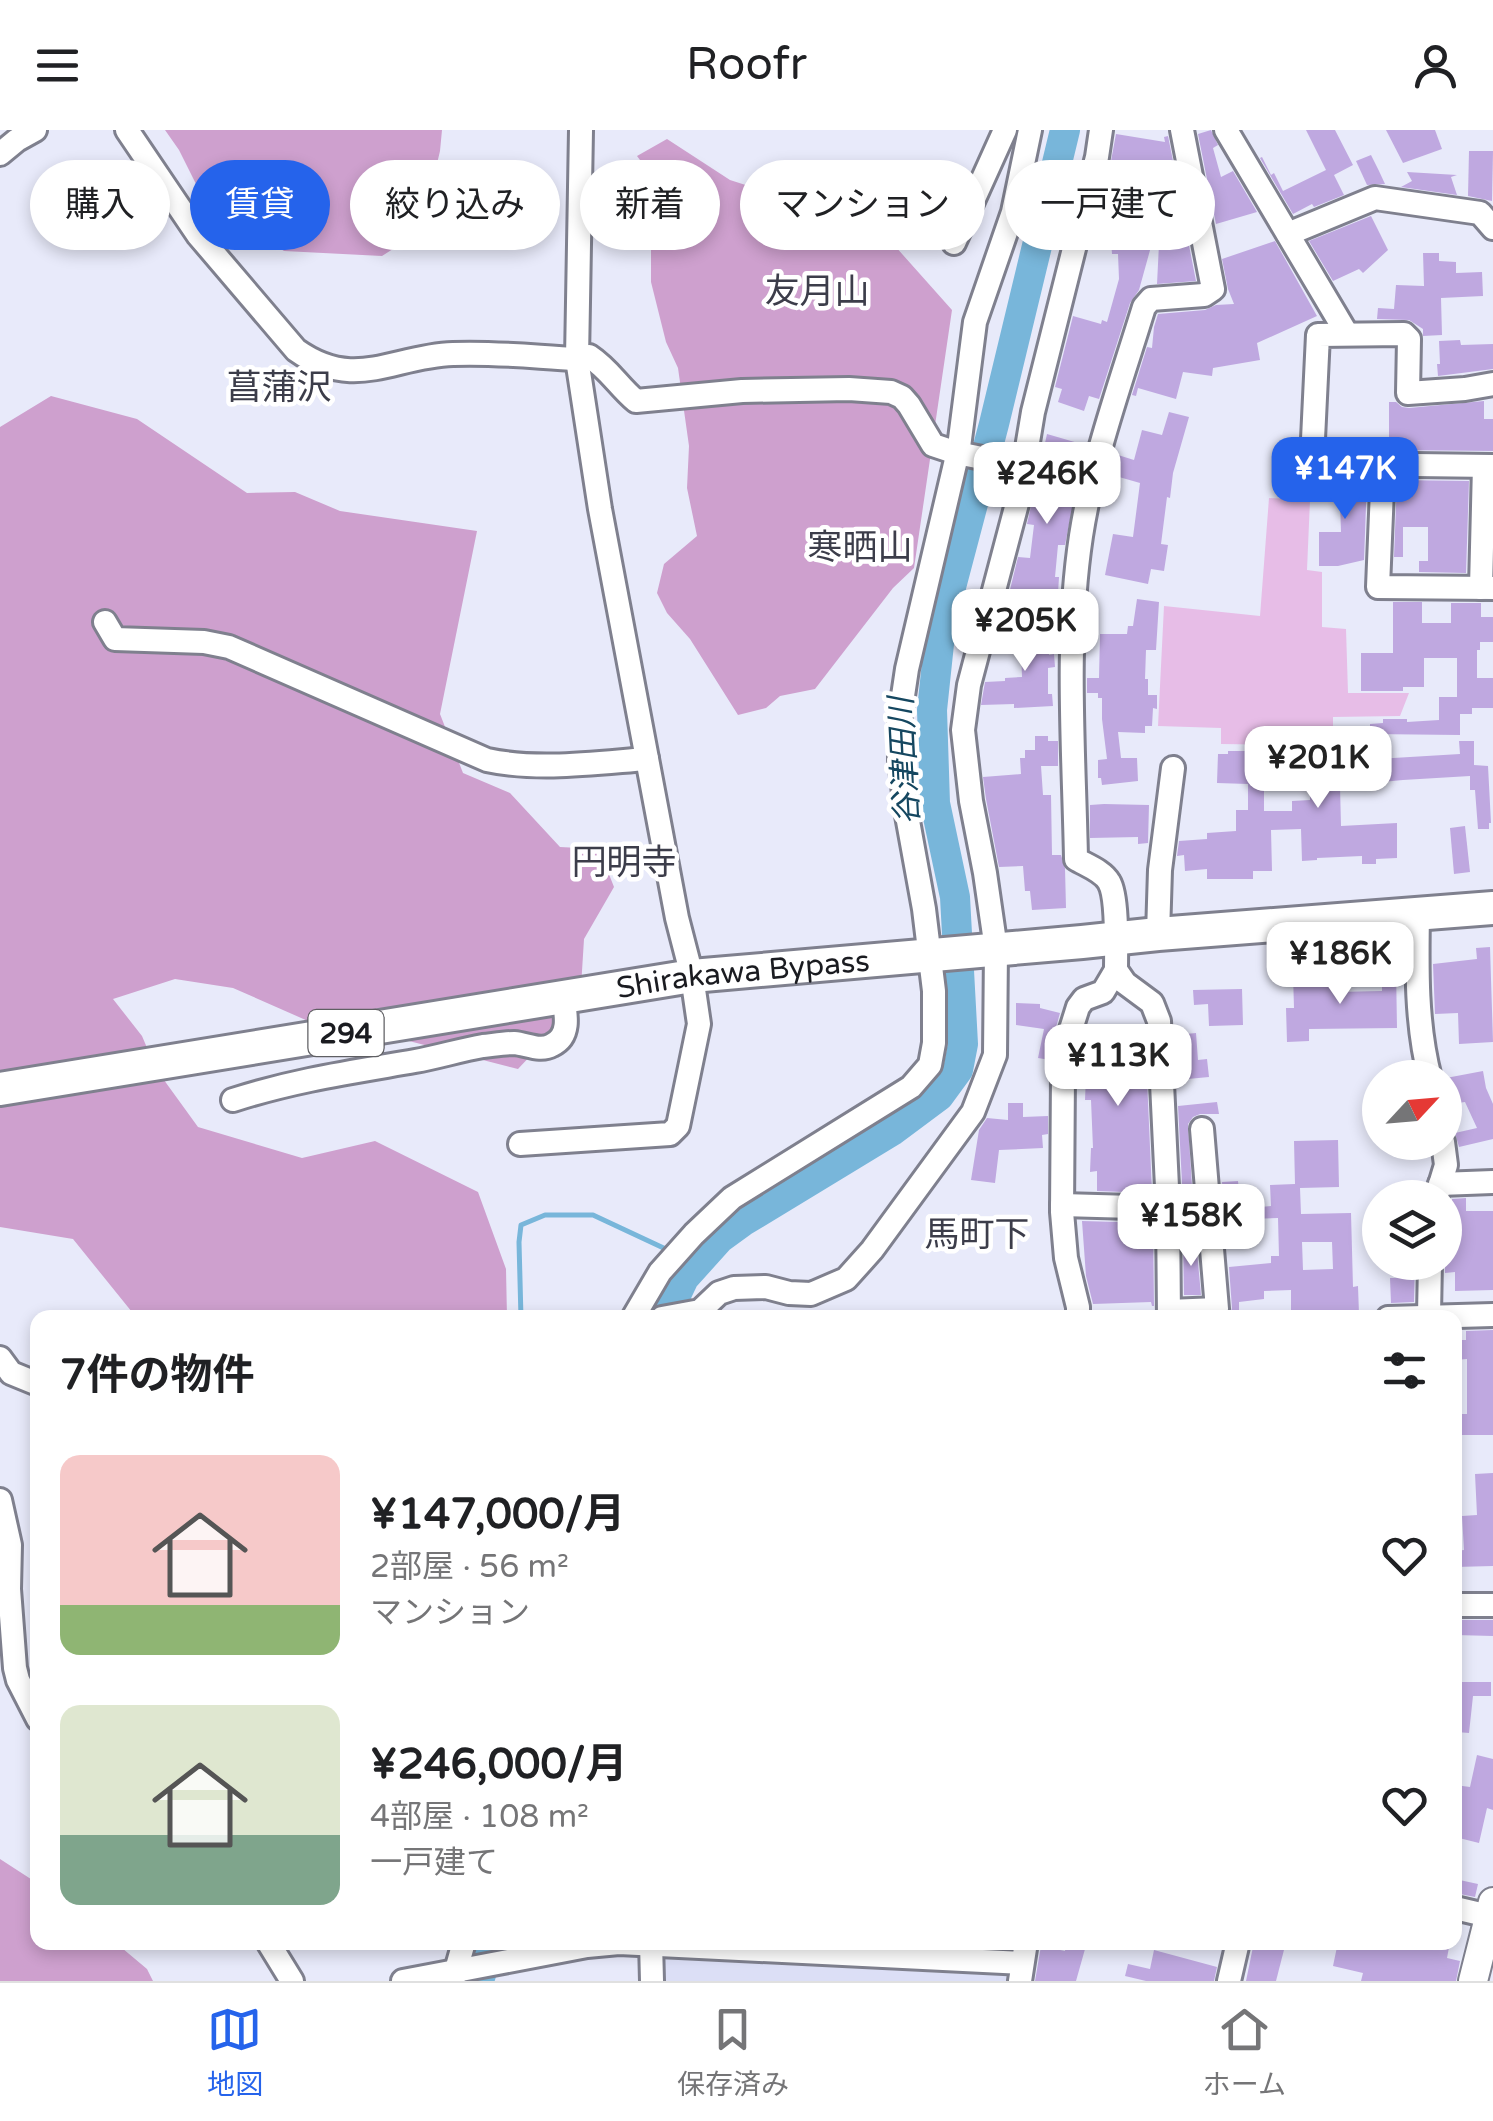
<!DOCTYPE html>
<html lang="ja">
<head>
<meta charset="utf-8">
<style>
  body { margin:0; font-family:"Varela Round","Noto Sans JP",sans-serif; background:#f6f6f6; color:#202124; height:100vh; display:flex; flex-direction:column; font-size:38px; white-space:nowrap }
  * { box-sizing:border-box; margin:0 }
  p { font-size:32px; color:#757577 }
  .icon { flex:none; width:55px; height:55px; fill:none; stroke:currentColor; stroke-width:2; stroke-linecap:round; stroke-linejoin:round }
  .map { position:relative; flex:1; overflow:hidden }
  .panel { position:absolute; left:30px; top:1180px; width:1432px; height:640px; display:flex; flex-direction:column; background:#fff; border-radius:20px; box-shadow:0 5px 15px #0003 }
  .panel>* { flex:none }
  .guide { position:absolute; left:30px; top:30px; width:1435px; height:90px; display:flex; gap:20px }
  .needle { width:65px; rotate:64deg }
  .controls { position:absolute; left:1362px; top:930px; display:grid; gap:20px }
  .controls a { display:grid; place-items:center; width:100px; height:100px; border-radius:50%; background:#fff; box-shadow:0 5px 15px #0003; font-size:50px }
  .price { position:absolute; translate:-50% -85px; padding:0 22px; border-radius:20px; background:#fff; color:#222; font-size:32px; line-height:65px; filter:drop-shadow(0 2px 5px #0008) }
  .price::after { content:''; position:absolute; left:50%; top:60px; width:30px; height:22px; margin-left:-15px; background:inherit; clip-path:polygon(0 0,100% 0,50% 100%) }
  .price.current { background:#2563eb; color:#fff }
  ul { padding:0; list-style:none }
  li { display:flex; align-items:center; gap:30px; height:250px; padding:0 30px }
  li span { display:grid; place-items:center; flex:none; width:280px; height:200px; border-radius:20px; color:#555 }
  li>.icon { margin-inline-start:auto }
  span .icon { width:120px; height:120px; fill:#fffc; stroke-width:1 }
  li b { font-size:42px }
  h2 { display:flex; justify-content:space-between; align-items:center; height:120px; padding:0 30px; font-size:42px }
  .tag { padding:0 35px; border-radius:45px; background:#fff; box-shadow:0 5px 15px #0003; font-size:35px; line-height:90px }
  .tag.current { background:#2563eb; color:#fff }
  header { display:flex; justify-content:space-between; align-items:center; height:130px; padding:0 30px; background:#fff; font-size:45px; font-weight:600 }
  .tab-bar { display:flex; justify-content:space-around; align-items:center; height:140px; border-top:2px solid #e0e0e0; background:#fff; font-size:28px; color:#757577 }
  .tab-bar a { display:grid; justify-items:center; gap:5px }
  .tab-bar .current { color:#2563eb }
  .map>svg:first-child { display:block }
  .built { fill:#dcdff6 }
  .green { fill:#e7bde7 }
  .forest { fill:#cea0ce }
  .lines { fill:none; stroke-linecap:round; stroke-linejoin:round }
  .stream { stroke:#78b6da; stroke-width:5 }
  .river { stroke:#78b6da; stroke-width:30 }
  .building { fill:#bfa8e0; fill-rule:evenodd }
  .minor-casing { stroke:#7f808e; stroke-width:28 }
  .major-casing { stroke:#7f808e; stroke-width:32 }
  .highway-casing { stroke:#7f808e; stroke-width:38 }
  .minor { stroke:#fff; stroke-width:22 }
  .major { stroke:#fff; stroke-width:28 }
  .highway { stroke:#fff; stroke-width:32 }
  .labels { text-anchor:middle; stroke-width:9; stroke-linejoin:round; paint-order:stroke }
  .shield { fill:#fff; stroke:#5f5f63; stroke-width:2.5 }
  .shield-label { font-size:28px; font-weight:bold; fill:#1a1b20 }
  .street-label { font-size:30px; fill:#1a1b20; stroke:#fff }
  .water-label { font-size:32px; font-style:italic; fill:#154760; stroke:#fff }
  .quarter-label { font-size:35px; fill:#3c3d4a; stroke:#fff }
</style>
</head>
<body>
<header><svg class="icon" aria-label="menu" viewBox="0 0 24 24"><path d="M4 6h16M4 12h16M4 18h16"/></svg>Roofr<svg class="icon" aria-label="person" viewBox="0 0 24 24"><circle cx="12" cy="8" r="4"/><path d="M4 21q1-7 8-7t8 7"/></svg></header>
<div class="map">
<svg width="1493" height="1851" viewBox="0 0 1493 1851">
  <rect width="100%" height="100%" fill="#e8eafa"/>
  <polygon class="built" points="665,1829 1008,1846 1007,1851 663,1851"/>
  <polygon class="green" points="1269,368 1310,370 1307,440 1322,442 1322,497 1346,499 1348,563 1409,563 1400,586 1333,587 1333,632 1300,634 1299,615 1221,614 1221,598 1158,596 1164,476 1260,486"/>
  <g class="forest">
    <polygon points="165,0 442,0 440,21 421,101 382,126 284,121 203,68 179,20"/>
    <polygon points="667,9 730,50 758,59 815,50 854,70 952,180 914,438 893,458 815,559 780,566 766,578 738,585 690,509 667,483 657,463 664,434 697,406 687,358 689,316 678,238 666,212 651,152 651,45 637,26"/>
    <polygon points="51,266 137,289 247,363 295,362 340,381 477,401 440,584 463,643 510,663 560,717 599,719 614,757 584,809 580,873 518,939 409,911 308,891 233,858 175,849 113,869 142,906 156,939 198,997 302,1028 375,1011 478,1062 506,1139 507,1187 136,1187 73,1109 0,1097 0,297"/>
    <polygon points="0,1729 37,1753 38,1812 116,1813 147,1839 153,1851 0,1851"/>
  </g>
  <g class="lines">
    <polyline class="stream" points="521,1188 519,1112 521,1095 545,1085 593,1085 670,1121"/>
    <g class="river">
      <polyline points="665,1188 684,1148 720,1108 742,1092 892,1001 939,966 958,940 963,914 955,767 935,673 932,580 941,495 994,294 1065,0"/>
      <polyline points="479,1851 491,1812"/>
    </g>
  </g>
  <g class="building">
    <polygon points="1211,0 1218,15 1213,18 1221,47 1233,41 1257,82 1216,94 1198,4"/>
    <polygon points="1306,0 1335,0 1353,35 1334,45 1344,65 1314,77 1312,74 1293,84 1260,28 1262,27 1271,45 1274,43 1283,61 1326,40"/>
    <polygon points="1386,0 1435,0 1442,19 1403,33"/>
    <polygon points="1116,4 1165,12 1164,7 1168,6 1177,51 1170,51 1170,61 1179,61 1180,75 1181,75 1196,151 1157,154 1159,114 1152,113 1139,160 1130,173 1099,269 1089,266 1084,281 1058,272 1062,259 1055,257 1073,186 1101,194 1102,190 1107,192 1119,149 1118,124 1112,124 1111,110 1104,110 1104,92 1096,92 1106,58"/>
    <polygon points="1469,21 1493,21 1492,71 1468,66"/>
    <polygon points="1371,25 1379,41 1385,54 1367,55 1356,31"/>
    <polygon points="1407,42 1457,45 1451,47 1457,65 1401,57 1412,51"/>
    <polygon points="1371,86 1388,120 1363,143 1359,139 1333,151 1309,111"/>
    <polygon points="1275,111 1317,186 1257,213 1260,230 1213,238 1212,246 1183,242 1176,269 1138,258 1136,266 1132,265 1147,217 1152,218 1154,197 1158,184 1205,180 1216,175 1234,174 1228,159 1222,129"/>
    <polygon points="1423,123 1439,123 1439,131 1456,132 1456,143 1482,142 1483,166 1441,168 1442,205 1423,206 1423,199 1409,190 1377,189 1378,178 1394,179 1396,155 1424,156"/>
    <polygon points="1460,210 1461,215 1493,214 1493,239 1438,246 1437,234 1440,234 1439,211"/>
    <polygon points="1484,271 1484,289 1493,289 1493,321 1389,320 1389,272 1396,272 1402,277 1409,278"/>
    <polygon points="1169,282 1189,287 1173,343 1170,368 1167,367 1161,414 1168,415 1164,441 1151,439 1148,454 1105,445 1113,404 1133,407 1140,353 1112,345 1118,325 1134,330 1142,300 1162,305"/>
    <polygon points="1047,304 1078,313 1072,332 1081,334 1065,415 1058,415 1055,447 1059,447 1057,479 1006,476 1018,427 1030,428 1034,395 1027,394"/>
    <polygon points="1322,348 1367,349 1364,430 1338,436 1319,436 1319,402 1341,402 1340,372 1321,372"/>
    <polygon points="1397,350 1469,351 1466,443 1419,442 1419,431 1428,431 1428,397 1403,397 1403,427 1394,427"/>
    <polygon points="1137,469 1159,472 1156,520 1146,520 1145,549 1148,549 1148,565 1157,565 1157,579 1153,578 1152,596 1145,596 1145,603 1118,602 1121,628 1137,628 1138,651 1102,655 1101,648 1098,648 1098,630 1107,629 1102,589 1102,568 1098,568 1098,563 1087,563 1087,548 1099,548 1100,504 1127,504 1128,496 1133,496"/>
    <polygon points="1393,472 1422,472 1422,493 1451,493 1451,473 1481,473 1481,487 1493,487 1493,512 1480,512 1480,520 1477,520 1477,548 1493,548 1493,578 1472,578 1472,584 1460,584 1460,605 1370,604 1370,594 1383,593 1383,589 1407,589 1407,592 1439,590 1439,567 1457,567 1457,528 1424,528 1424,557 1403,557 1403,561 1361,561 1361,523 1393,523"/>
    <polygon points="1006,502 1049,503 1049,525 1054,524 1055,537 1048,538 1048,564 1052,564 1053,576 1014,578 1014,574 981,575 985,552 1005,551 1005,548 1022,547 1021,520 1006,520"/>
    <polygon points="1035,606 1048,606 1048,611 1058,611 1058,636 1041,636 1043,665 1051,665 1052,725 1061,725 1065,738 1066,778 1032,780 1030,761 1025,761 1023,736 999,737 986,669 983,647 1021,644 1020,628 1025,628 1025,620 1035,620"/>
    <polygon points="1459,611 1474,611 1474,635 1488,636 1491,693 1489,693 1489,699 1478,699 1475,660 1470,660 1470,646 1403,650 1340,656 1341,696 1397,693 1397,728 1376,729 1376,734 1362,734 1362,726 1317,728 1317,730 1302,731 1301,699 1271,700 1272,741 1253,741 1253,749 1207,749 1207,739 1185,741 1184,725 1177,726 1179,711 1207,709 1207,703 1236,701 1236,680 1248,680 1248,654 1217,653 1218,624 1228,624 1228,621 1297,621 1296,645 1278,645 1278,654 1264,654 1264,681 1292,681 1292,671 1310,670 1310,655 1332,655 1332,643 1344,642 1343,631 1460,624"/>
    <polygon points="1104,674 1149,675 1148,713 1138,714 1138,707 1090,708 1090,675"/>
    <polygon points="1465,696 1470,742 1454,744 1450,698"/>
    <polygon points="1490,817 1493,912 1459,914 1458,883 1435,884 1433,834 1477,829 1476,818"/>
    <polygon points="1382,838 1396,838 1397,898 1309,899 1309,911 1287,912 1286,878 1294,878 1293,844 1307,843 1308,849 1335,848 1336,862 1382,861"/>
    <polygon points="1242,859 1243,895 1209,896 1208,874 1194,875 1193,860"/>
    <polygon points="1016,873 1040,874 1040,878 1060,883 1053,908 1050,930 1038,928 1044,899 1016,895"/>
    <polygon points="1088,894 1131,906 1145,903 1152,1063 1097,1061 1097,1041 1090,1042 1091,1018 1093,1018 1091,970 1085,970 1086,946 1081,946 1082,913"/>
    <polygon points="1196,903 1198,930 1207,929 1209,947 1177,950 1175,905"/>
    <polygon points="1483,941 1486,958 1493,974 1493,1009 1459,1017 1455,1003 1477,998 1465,972 1451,974 1446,948"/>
    <polygon points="1217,972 1219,984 1200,984 1193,987 1188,994 1193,1072 1183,1072 1178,976"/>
    <polygon points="1008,973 1023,973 1023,987 1048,986 1048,1004 1042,1005 1043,1018 999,1020 995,1053 971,1050 979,1000 987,988 1008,990"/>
    <path d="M1338,1010L1339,1057L1300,1058L1301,1084L1351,1083L1353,1157L1358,1156L1359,1184L1291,1188V1160L1264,1161V1169L1239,1172V1188H1229L1232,1178L1229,1137L1271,1133V1126H1279L1278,1088L1249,1089L1251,1104L1226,1106L1222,1052L1238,1051L1241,1079L1271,1076L1270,1055L1295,1054L1294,1011ZM1302,1112H1332L1333,1139L1303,1140Z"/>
    <polygon points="1466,1068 1466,1081 1493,1081 1493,1160 1455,1161 1455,1142 1445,1143 1445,1080 1452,1078 1452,1069"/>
    <polygon points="1082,1091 1153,1093 1154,1176 1152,1176 1151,1172 1093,1174 1086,1146"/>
    <polygon points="1183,1111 1196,1111 1201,1165 1184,1165"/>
    <polygon points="1406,1132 1415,1132 1414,1172 1391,1173 1390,1148 1406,1148"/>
    <polygon points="1493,1200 1493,1305 1457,1305 1457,1284 1467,1284 1467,1229 1455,1230 1455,1210 1466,1210 1466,1201"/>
    <polygon points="1493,1343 1493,1436 1455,1437 1455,1421 1464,1420 1462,1386 1477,1385 1475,1344"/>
    <polygon points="1455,1490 1493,1490 1493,1506 1455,1505"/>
    <polygon points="1455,1552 1491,1552 1491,1566 1473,1566 1469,1603 1457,1602 1461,1566 1455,1566"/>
    <polygon points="1477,1625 1493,1629 1493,1680 1487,1678 1479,1713 1455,1707 1455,1655 1470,1657"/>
    <polygon points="1455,1749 1478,1754 1475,1767 1455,1763"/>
    <polygon points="1066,1812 1087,1812 1076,1851 1035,1851 1041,1816 1065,1821"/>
    <polygon points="1254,1812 1286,1812 1276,1851 1246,1851"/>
    <polygon points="1338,1812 1450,1812 1447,1828 1460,1831 1456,1851 1361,1851 1363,1843 1333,1836"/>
    <polygon points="1154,1820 1217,1837 1214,1851 1146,1851 1125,1846 1128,1834 1150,1839"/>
  </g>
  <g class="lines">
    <g class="minor-casing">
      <g id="minor">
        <path d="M127,0L198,105L296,220C355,262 392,226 453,224C494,222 536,227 577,229L589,226C610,240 618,256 636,271L742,261L849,259L891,262L902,267L909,275L933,315L957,323L1022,336"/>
        <polyline points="1226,0 1347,204"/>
        <polyline points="0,24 17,10 35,0"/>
        <polyline points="1288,104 1375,68 1480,83 1493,98"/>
        <polyline points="954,113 1005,0"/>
        <polyline points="1312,330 1318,205 1404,204 1409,209 1408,263 1465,259 1493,254"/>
        <polyline points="1335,334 1493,336"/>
        <polyline points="1383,335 1378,457 1493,458"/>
        <polyline points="1481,458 1484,336"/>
        <path d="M105,492L115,509L204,512L229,517L487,630C538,641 595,633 647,629"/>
        <path d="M1418,783C1417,838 1416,895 1430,948"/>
        <polyline points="1158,804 1160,740 1173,638"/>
        <path d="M1116,840C1116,821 1118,767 1109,752C1103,741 1086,735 1076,729C1074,622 1065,512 1081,406C1093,328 1121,252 1144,177L1151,169L1204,165L1213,159L1182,0"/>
        <path d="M233,970C295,950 352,942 415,931C438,927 460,920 483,916C493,915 504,913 514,913C527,914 540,922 552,915C571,906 566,884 563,867"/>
        <polyline points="520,1014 670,1004 678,996 699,894 692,846 677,788 600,379 577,229 581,0"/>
        <polyline points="1440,1054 1493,1052"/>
        <polyline points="1436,1068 1446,1035 1443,1012"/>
        <polyline points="1062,1075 1168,1078"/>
        <polyline points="1169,1181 1217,1179 1202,999"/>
        <polyline points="1429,1185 1430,1132"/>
        <polyline points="633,1188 660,1142 694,1104 732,1068 911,957 930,935 934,913 934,861 924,779 906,680 900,630 900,586 907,539 959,317 975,192 1013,82 1030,0"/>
        <polyline points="662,1188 700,1181 719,1163 734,1158 766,1157 789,1163 811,1164 846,1149 872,1120 973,982 995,925 996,819 985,743 971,671 963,600 969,555 1019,366 1033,282 1097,27 1101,0"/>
        <polyline points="1078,1188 1078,1177 1066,1128 1062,1082 1063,944 1067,912 1078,877 1084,869 1103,862 1116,840 1125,853 1152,873 1159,891 1168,1078 1169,1188"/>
        <polyline points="1388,1188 1493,1185"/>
        <polyline points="0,1228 11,1243 38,1254"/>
        <polyline points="0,1370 10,1415 9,1459 15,1538 18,1550 38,1589"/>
        <polyline points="1455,1475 1493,1475"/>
        <polyline points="1455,1778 1489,1786"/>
        <polyline points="268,1812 292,1851"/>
        <polyline points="651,1812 652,1851"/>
        <polyline points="403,1851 587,1816 619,1813 1022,1833"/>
        <polyline points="453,1851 464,1812"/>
        <polyline points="1020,1851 1026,1812"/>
        <polyline points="1229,1851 1238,1812"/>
      </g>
    </g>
    <g class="major-casing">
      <polyline id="major" points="1473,1851 1493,1772"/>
    </g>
    <g class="highway-casing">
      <g id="highway">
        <path id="s1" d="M0,959L692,846L1082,812L1158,804L1493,778"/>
      </g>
    </g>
    <use href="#minor" class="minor"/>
    <use href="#major" class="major"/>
    <use href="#highway" class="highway"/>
  </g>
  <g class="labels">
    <rect class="shield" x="308.5" y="880" width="75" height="46" rx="8"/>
    <g class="shield-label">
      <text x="346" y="913">294</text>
    </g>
    <g class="street-label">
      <text dy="10" stroke="none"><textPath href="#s1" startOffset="752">Shirakawa Bypass</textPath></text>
    </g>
    <g class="water-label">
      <text transform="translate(904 631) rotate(-93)" y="11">谷津田川</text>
    </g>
    <g class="quarter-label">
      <text x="817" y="173">友月山</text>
      <text x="279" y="269">菖蒲沢</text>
      <text x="860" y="429">寒晒山</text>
      <text x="624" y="744">円明寺</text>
      <text x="977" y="1116">馬町下</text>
    </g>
  </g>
</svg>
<div class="controls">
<a><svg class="needle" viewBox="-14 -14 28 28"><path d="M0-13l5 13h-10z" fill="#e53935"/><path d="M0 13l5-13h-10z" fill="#757577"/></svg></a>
<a><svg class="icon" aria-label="layers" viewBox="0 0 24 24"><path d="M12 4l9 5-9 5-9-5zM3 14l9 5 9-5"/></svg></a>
</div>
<b class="price current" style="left:1345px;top:392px">¥147K</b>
<b class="price" style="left:1047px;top:397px">¥246K</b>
<b class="price" style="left:1025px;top:544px">¥205K</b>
<b class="price" style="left:1318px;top:681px">¥201K</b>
<b class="price" style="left:1340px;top:877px">¥186K</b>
<b class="price" style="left:1118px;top:979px">¥113K</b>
<b class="price" style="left:1191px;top:1139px">¥158K</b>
<div class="guide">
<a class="tag">購入</a>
<a class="tag current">賃貸</a>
<a class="tag">絞り込み</a>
<a class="tag">新着</a>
<a class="tag">マンション</a>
<a class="tag">一戸建て</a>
</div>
<section class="panel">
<h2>7件の物件<svg class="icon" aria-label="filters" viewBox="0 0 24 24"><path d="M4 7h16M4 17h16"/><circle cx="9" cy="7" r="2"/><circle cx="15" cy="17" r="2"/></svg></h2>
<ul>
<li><span style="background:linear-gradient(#f6c9c9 75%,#8fb573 0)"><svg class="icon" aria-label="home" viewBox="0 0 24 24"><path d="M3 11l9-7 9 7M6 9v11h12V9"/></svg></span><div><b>¥147,000/月</b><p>2部屋 · 56 m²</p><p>マンション</p></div><svg class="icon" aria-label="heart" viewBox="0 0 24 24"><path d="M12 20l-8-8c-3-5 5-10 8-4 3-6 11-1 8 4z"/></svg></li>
<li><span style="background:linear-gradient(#dfe7d0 65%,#7fa58c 0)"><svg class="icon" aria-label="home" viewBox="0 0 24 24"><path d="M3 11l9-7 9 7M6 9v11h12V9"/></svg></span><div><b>¥246,000/月</b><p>4部屋 · 108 m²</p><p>一戸建て</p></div><svg class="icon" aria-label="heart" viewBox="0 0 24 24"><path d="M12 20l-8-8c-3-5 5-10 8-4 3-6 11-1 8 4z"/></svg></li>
</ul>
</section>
</div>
<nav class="tab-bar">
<a class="current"><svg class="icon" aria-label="map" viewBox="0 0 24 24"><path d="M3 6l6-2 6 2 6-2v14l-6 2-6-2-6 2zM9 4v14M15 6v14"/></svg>地図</a>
<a><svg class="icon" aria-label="saved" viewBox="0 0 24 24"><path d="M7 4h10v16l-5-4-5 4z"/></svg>保存済み</a>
<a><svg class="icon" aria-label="home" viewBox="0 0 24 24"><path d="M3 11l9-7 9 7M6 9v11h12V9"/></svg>ホーム</a>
</nav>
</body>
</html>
